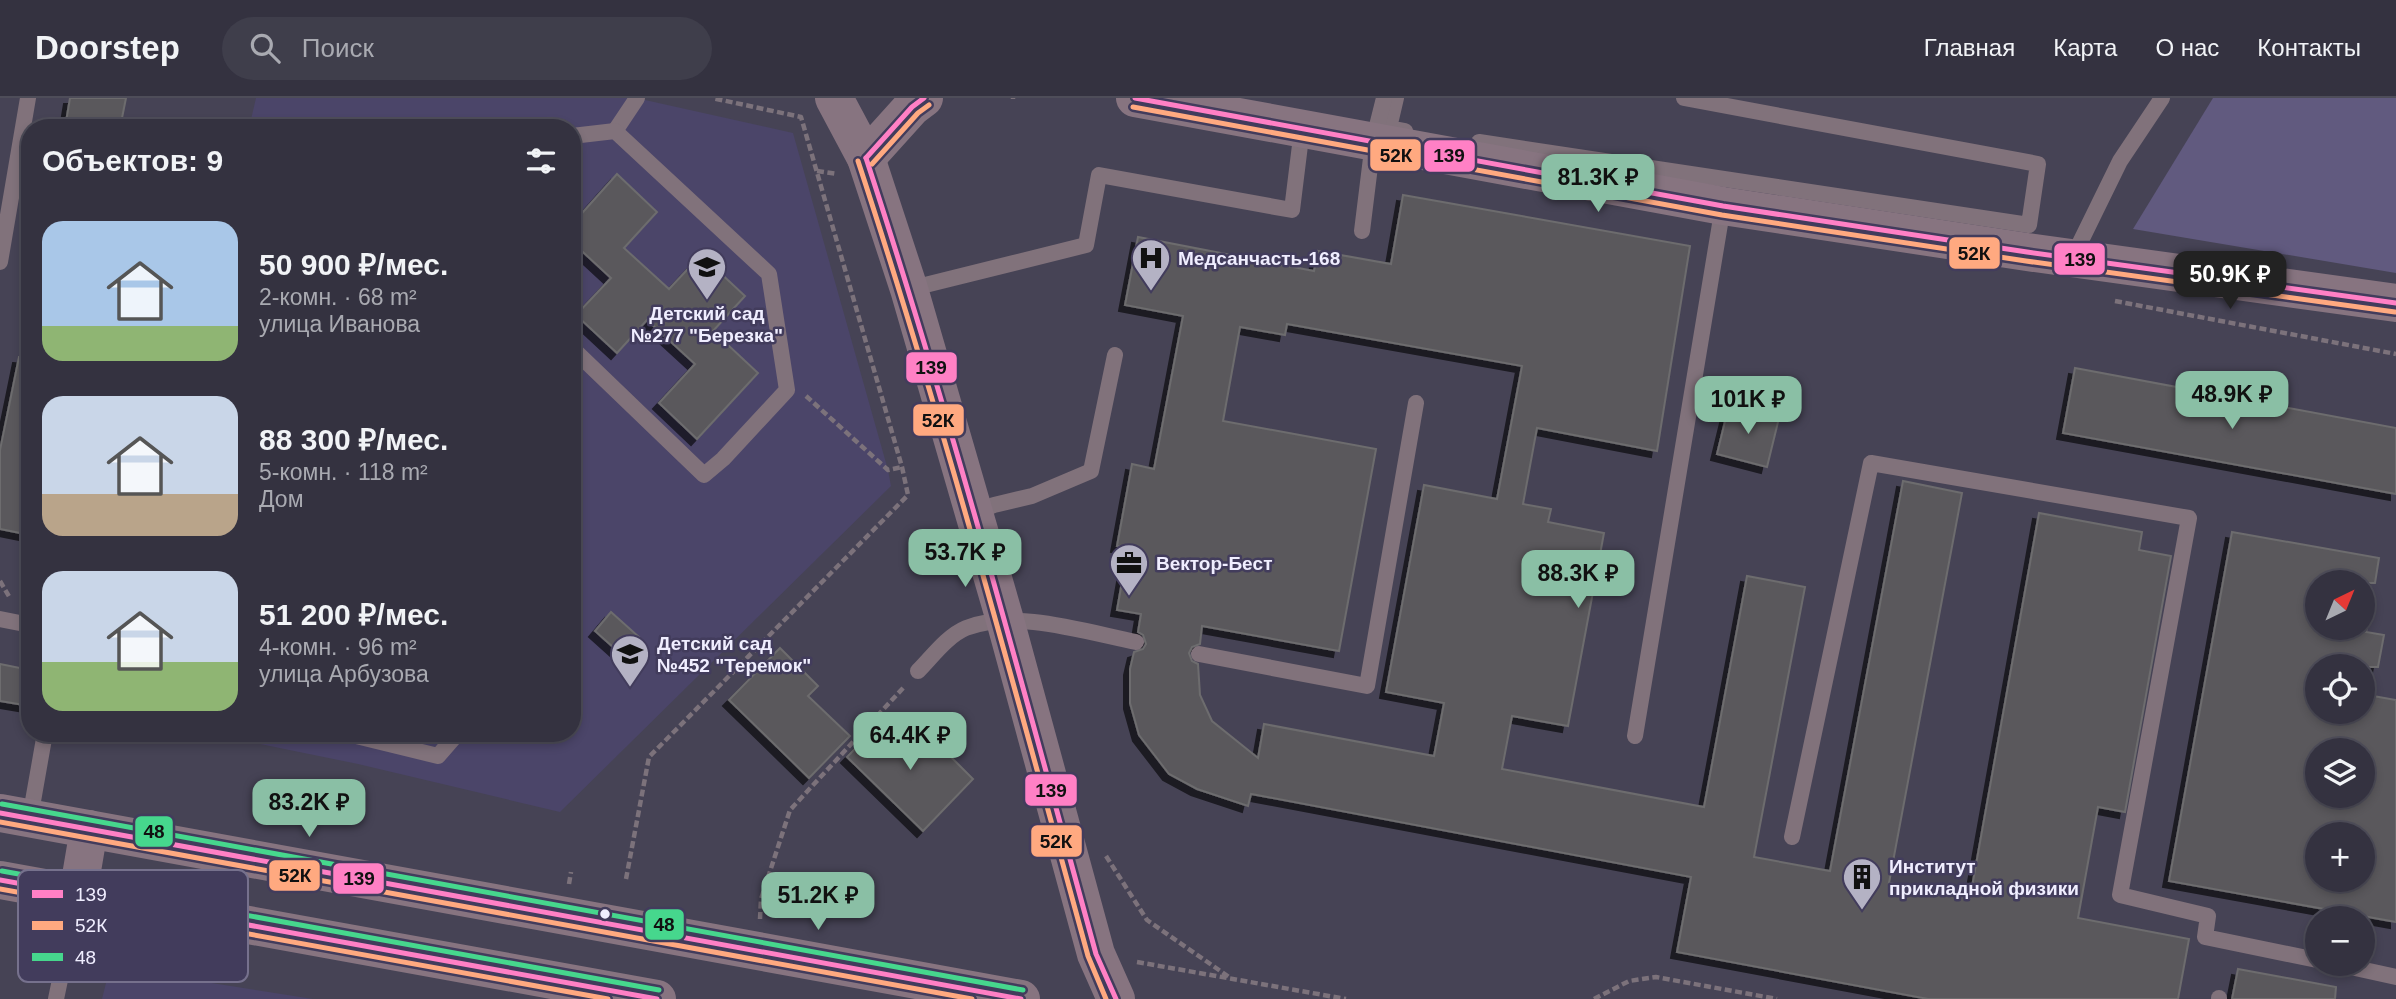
<!DOCTYPE html>
<html lang="ru">
<head>
<meta charset="utf-8">
<style>
  body { margin:0; font-family:Helvetica,sans-serif; background:#3f3e4b; color:#f1f3f6; height:100vh; display:flex; flex-direction:column; font-size:26px; white-space:nowrap }
  * { box-sizing:border-box; margin:0 }
  p { font-size:23px; color:#a9aab1 }
  .icon { flex:none; width:38px; height:38px; fill:none; stroke:currentColor; stroke-width:2; stroke-linecap:round; stroke-linejoin:round }
  .map { position:relative; flex:1; overflow:hidden }
  .sheet { position:absolute; left:21px; top:21px; width:560px; height:623px; display:flex; flex-direction:column; background:#343240; border-radius:28px; box-shadow:0 4px 10px #0003,0 0 0 2px #4e4d59 }
  .sheet>* { flex:none }
  .needle { width:46px; rotate:43deg }
  .tools { position:absolute; left:2305px; top:472px; display:grid; gap:14px }
  .tools a { display:grid; place-items:center; width:70px; height:70px; border-radius:50%; background:#343240; box-shadow:0 4px 10px #0003,0 0 0 2px #4e4d59; font-size:35px }
  .price { position:absolute; translate:-50% -60px; padding:0 16px; border-radius:14px; background:#8abfa5; color:#111; font-size:23px; line-height:46px; filter:drop-shadow(0 2px 4px #0008) }
  .price::after { content:''; position:absolute; left:50%; top:42px; width:21px; height:16px; margin-left:-10px; background:inherit; clip-path:polygon(0 0,100% 0,50% 100%) }
  .price.current { background:#222; color:#fff }
  ul { padding:0; list-style:none }
  li { display:flex; align-items:center; gap:21px; height:175px; padding:0 21px }
  li span { display:grid; place-items:center; flex:none; width:196px; height:140px; border-radius:21px; color:#555 }
  li>.icon { margin-inline-start:auto }
  span .icon { width:84px; height:84px; fill:#fffc; stroke-width:1 }
  li b { font-size:30px }
  h2 { display:flex; justify-content:space-between; align-items:center; height:84px; padding:0 21px; font-size:30px }
  header { display:flex; align-items:center; gap:42px; box-sizing:border-box; height:98px; padding:0 35px; background:#343240; border-bottom:2px solid #4e4d59 }
  header strong { font-size:33px }
  nav { display:flex; gap:38px; margin-inline-start:auto; font-size:24px }
  .search { width:490px; height:63px; background:#3f3e4b; display:flex; align-items:center; gap:18px; box-sizing:border-box; padding:0 24px; border-radius:38px; color:#a9aab1; font-size:26px }
  .map>svg:first-child { display:block }
  .built { fill:#4b4569 }
  .green { fill:#615a7f }
  .building { fill:#5a595c; stroke:#6d6c6e; stroke-width:2; fill-rule:evenodd; filter:url(#shadow) }
  .lines { fill:none; stroke-linecap:round; stroke-linejoin:round }
  .path { stroke:#7c727b; stroke-width:4.5; stroke-dasharray:7 3.5; stroke-linecap:butt }
  .lane { stroke:#81727b; stroke-width:16 }
  .secondary { stroke:#877480; stroke-width:38 }
  .bus-1-casing { stroke:#423c5c; stroke-width:10 }
  .bus-2-casing { stroke:#423c5c; stroke-width:10 }
  .bus-3-casing { stroke:#423c5c; stroke-width:10 }
  .bus-1 { stroke:#ff80c5; stroke-width:5 }
  .bus-2 { stroke:#ffa980; stroke-width:5 }
  .bus-3 { stroke:#46d78d; stroke-width:5 }
  .bus-dot { fill:#f0eeff; stroke:#423c5c; stroke-width:2.5 }
  .labels { text-anchor:middle; stroke-width:5; stroke-linejoin:round; paint-order:stroke }
  .poi-label { font-size:19px; font-weight:bold; fill:#f0eeff; stroke:#423c5c; text-anchor:start }
  .key { fill:#423c5c; stroke:#76718d; stroke-width:2 }
  .key-label { font-size:19px; fill:#f0eeff }
  .line-badge { stroke:#423c5c; stroke-width:2.5 }
  .pale-badge-label { font-size:19px; text-anchor:middle; font-weight:bold; fill:#111 }
</style>
</head>
<body>
<header>
<strong>Doorstep</strong>
<div class="search"><svg class="icon" aria-label="search" viewBox="0 0 24 24"><circle cx="10" cy="10" r="6"/><path d="M15 15l6 6"/></svg>Поиск</div>
<nav><a>Главная</a><a>Карта</a><a>О нас</a><a>Контакты</a></nav>
</header>
<div class="map">
<svg width="2396" height="901" viewBox="0 0 2396 901">
  <defs>
    <filter id="shadow"><feDropShadow dx="-6" dy="6" stdDeviation="0" flood-color="#0009"/></filter>
  </defs>
  <rect width="100%" height="100%" fill="#464355"/>
  <g class="built">
    <polygon points="256,0 636,0 793,35 888,372 891,388 560,714 358,666 207,635 572,635 572,30 249,30"/>
    <polygon points="110,869 313,901 102,901"/>
  </g>
  <polygon class="green" points="2213,0 2396,0 2396,175 2133,131"/>
  <g class="building">
    <polygon points="70,0 126,0 120,30 65,30"/>
    <polygon points="617,76 657,114 624,150 669,191 701,157 745,198 713,233 758,275 697,341 659,305 695,266 647,222 617,255 576,217 611,180 572,144 572,105 583,114"/>
    <path d="M1403,97L1690,148L1657,353L1537,330L1523,406L1551,411L1548,424L1604,435L1568,628L1512,618L1502,671L1704,709L1747,478L1805,489L1754,759L1830,773L1903,383L1962,395L1889,785L1970,800L2039,415L2142,434L2139,452L2171,458L2125,714L2098,709L2078,820L2189,841L2178,901H1928L1677,854L1691,779L1251,696L1248,708L1197,691L1169,676L1139,637L1130,605V571L1134,554L1143,551L1146,546L1143,537L1138,534L1141,516L1117,512L1128,450L1117,448L1132,366L1154,371L1183,218L1125,207L1138,139L1314,173L1318,153L1391,166ZM1287,226L1522,268L1497,401L1424,387L1386,594L1444,605L1434,658L1264,626L1258,660L1212,623L1200,597L1198,566L1192,563L1189,555L1192,549L1200,546L1202,528L1339,553L1376,351L1223,323L1240,229L1285,237Z"/>
    <polygon points="19,259 30,260 30,437 0,431 0,352"/>
    <polygon points="2075,270 2396,330 2396,396 2063,335"/>
    <polygon points="1729,307 1779,320 1767,369 1717,356"/>
    <path d="M2232,434L2379,460L2375,485H2317V530H2367L2366,534L2384,537L2378,569H2317V614H2362V596L2396,602V824L2169,783ZM2317,653H2362V698H2317ZM2317,737H2362V782H2317Z"/>
    <polygon points="611,514 639,539 623,558 595,533"/>
    <polygon points="780,550 818,588 808,598 850,638 809,680 729,602"/>
    <polygon points="0,566 30,572 30,608 0,603"/>
    <polygon points="887,617 930,658 940,648 973,681 923,733 847,659"/>
    <polygon points="2238,871 2336,889 2335,901 2232,901"/>
  </g>
  <g class="lines">
    <g class="path">
      <polyline points="1013,1 1013,0"/>
      <polyline points="817,73 837,76"/>
      <polyline points="2115,203 2396,256"/>
      <polyline points="806,298 888,372 902,369"/>
      <polyline points="0,483 10,500"/>
      <polyline points="1106,758 1147,822 1229,879"/>
      <polyline points="626,781 649,659 908,397 902,369 801,19 712,0"/>
      <polyline points="569,786 571,774"/>
      <polyline points="760,821 761,801 790,712 904,589"/>
      <polyline points="1137,864 1346,901"/>
      <polyline points="1594,901 1629,883 1656,879 1777,901"/>
    </g>
    <g class="lane">
      <polyline points="1396,0 1389,30 1405,33"/>
      <polyline points="615,33 637,0"/>
      <polyline points="572,38 615,33 769,176 787,292 723,361 704,377 572,250"/>
      <polyline points="1479,44 2029,127 2038,66 1684,0"/>
      <polyline points="1362,133 1373,44 1384,0"/>
      <polyline points="2072,161 2120,63 2162,0"/>
      <polyline points="0,164 28,0"/>
      <polyline points="909,191 1086,147 1099,77 1292,112 1302,31"/>
      <polyline points="973,415 994,407 1032,398 1091,373 1115,257"/>
      <polyline points="0,521 30,527"/>
      <polyline points="1199,556 1367,588 1416,305"/>
      <path d="M918,573C932,559 947,538 966,530C1013,511 1086,534 1136,544"/>
      <polyline points="344,635 438,658 458,635"/>
      <polyline points="1635,638 1723,108"/>
      <polyline points="30,720 45,635"/>
      <polyline points="1792,739 1871,365 2189,420 2120,797 2208,818 2205,839 2317,862"/>
      <polyline points="2337,866 2396,879"/>
      <polyline points="56,901 78,796"/>
      <polyline points="2219,901 2219,900"/>
    </g>
    <g class="secondary">
      <polyline points="834,0 866,60 909,191 1005,522 1096,856 1116,901"/>
      <polyline points="1135,0 1723,108 2027,154 2396,205"/>
      <polyline points="866,60 912,9 924,0"/>
      <polyline points="0,715 1021,901"/>
      <polyline points="0,782 657,901"/>
      <polyline points="78,796 89,731"/>
    </g>
    <g class="bus-1-casing">
      <g id="bus-1">
        <polyline points="1135,0 1723,108 2027,154 2396,205"/>
        <path d="M866,60C952,322 1023,590 1096,856L1116,901"/>
        <polyline points="866,60 912,9 924,0"/>
        <polyline points="0,715 1021,901"/>
        <polyline points="0,782 657,901"/>
      </g>
    </g>
    <g class="bus-2-casing">
      <g id="bus-2">
        <polyline points="1133,9 1722,117 2026,163 2395,214"/>
        <path d="M858,63C944,325 1015,592 1088,858L1106,901"/>
        <polyline points="872,66 918,15 929,7"/>
        <polyline points="0,724 972,901"/>
        <polyline points="0,791 608,901"/>
      </g>
    </g>
    <g class="bus-3-casing">
      <g id="bus-3">
        <polyline points="2,706 1023,892"/>
        <polyline points="2,773 659,892"/>
      </g>
    </g>
    <use href="#bus-1" class="bus-1"/>
    <use href="#bus-2" class="bus-2"/>
    <use href="#bus-3" class="bus-3"/>
  </g>
  <defs>
    <g id="hospital-pin" transform="scale(2.0125)"><path d="M0 17L-7.5 6A9.5 9.5 0 1 1 7.5 6Z" fill="#b4b2c4" stroke="#423c5c"/><path d="M-5-5h3v3.5h4V-5h3V5h-3V1.5h-4V5h-3Z" fill="#111"/></g>
    <g id="school-pin" transform="scale(2.0125)"><path d="M0 17L-7.5 6A9.5 9.5 0 1 1 7.5 6Z" fill="#b4b2c4" stroke="#423c5c"/><path d="M0-5L7-2L0 1L-7-2ZM-4 1L0 2.5L4 1V4Q0 6-4 4Z" fill="#111"/></g>
    <g id="office-pin" transform="scale(2.0125)"><path d="M0 17L-7.5 6A9.5 9.5 0 1 1 7.5 6Z" fill="#b4b2c4" stroke="#423c5c"/><path d="M-6-3h4V-5.5h4V-3h4V5H-6ZM-1-4.5V-3h2v-1.5ZM-6 0V1H6V0Z" fill="#111"/></g>
    <g id="building-pin" transform="scale(2.0125)"><path d="M0 17L-7.5 6A9.5 9.5 0 1 1 7.5 6Z" fill="#b4b2c4" stroke="#423c5c"/><path d="M-4-6H4V6H1V3H-1V6H-4ZM-2.5-4.3h1.7v1.8h-1.7ZM.8-4.3h1.7v1.8H.8ZM-2.5-1h1.7V.8h-1.7ZM.8-1h1.7V.8H.8Z" fill="#111"/></g>
  </defs>
  <g fill-rule="evenodd">
    <use href="#hospital-pin" x="1151" y="160"/>
    <use href="#school-pin" x="707" y="169"/>
    <use href="#office-pin" x="1129" y="465"/>
    <use href="#school-pin" x="630" y="556"/>
    <use href="#building-pin" x="1862" y="779"/>
  </g>
  <circle class="bus-dot" cx="605" cy="816" r="6"/>
  <g class="labels">
    <g class="poi-label">
      <text x="1178" y="167">Медсанчасть-168</text>
      <text x="707" y="222" text-anchor="middle">Детский сад<tspan x="707" dy="22">№277 "Березка"</tspan></text>
      <text x="1156" y="472">Вектор-Бeст</text>
      <text x="657" y="552">Детский сад<tspan x="657" dy="22">№452 "Теремок"</tspan></text>
      <text x="1889" y="775">Институт<tspan x="1889" dy="22">прикладной физики</tspan></text>
    </g>
  </g>
  <rect x="18" y="772" width="230" height="112" rx="10" class="key"/>
  <rect x="32" y="792" width="31" height="8" fill="#ff80c5"/>
  <rect x="32" y="823" width="31" height="9" fill="#ffa980"/>
  <rect x="32" y="855" width="31" height="8" fill="#46d78d"/>
  <g class="key-label">
    <text x="75" y="803">139</text>
    <text x="75" y="834">52К</text>
    <text x="75" y="866">48</text>
  </g>
  <g class="line-badge">
    <rect x="1369" y="40" width="53" height="34" rx="7" fill="#ffa980"/>
    <rect x="1423" y="41" width="53" height="34" rx="7" fill="#ff80c5"/>
    <rect x="1948" y="138" width="53" height="34" rx="7" fill="#ffa980"/>
    <rect x="2053" y="144" width="53" height="34" rx="7" fill="#ff80c5"/>
    <rect x="905" y="253" width="53" height="33" rx="7" fill="#ff80c5"/>
    <rect x="912" y="305" width="53" height="34" rx="7" fill="#ffa980"/>
    <rect x="1024" y="675" width="54" height="34" rx="7" fill="#ff80c5"/>
    <rect x="134" y="717" width="40" height="33" rx="7" fill="#46d78d"/>
    <rect x="1030" y="726" width="53" height="34" rx="7" fill="#ffa980"/>
    <rect x="268" y="761" width="53" height="33" rx="7" fill="#ffa980"/>
    <rect x="332" y="764" width="53" height="33" rx="7" fill="#ff80c5"/>
    <rect x="644" y="810" width="41" height="33" rx="7" fill="#46d78d"/>
  </g>
  <g class="pale-badge-label">
    <text x="1396" y="64">52К</text>
    <text x="1449" y="64">139</text>
    <text x="1974" y="162">52К</text>
    <text x="2080" y="168">139</text>
    <text x="931" y="276">139</text>
    <text x="938" y="329">52К</text>
    <text x="1051" y="699">139</text>
    <text x="154" y="740">48</text>
    <text x="1056" y="750">52К</text>
    <text x="295" y="784">52К</text>
    <text x="359" y="787">139</text>
    <text x="664" y="833">48</text>
  </g>
</svg>
<div class="tools">
<a><svg class="needle" viewBox="-14 -14 28 28"><path d="M0-13l5 13h-10z" fill="#e53935"/><path d="M0 13l5-13h-10z" fill="#a9aab1"/></svg></a>
<a><svg class="icon" aria-label="locate" viewBox="0 0 24 24"><circle cx="12" cy="12" r="6"/><path d="M12 2v4M12 18v4M2 12h4M18 12h4"/></svg></a>
<a><svg class="icon" aria-label="layers" viewBox="0 0 24 24"><path d="M12 4l9 5-9 5-9-5zM3 14l9 5 9-5"/></svg></a>
<a>+</a>
<a>−</a>
</div>
<b class="price" style="left:1598px;top:116px">81.3K ₽</b>
<b class="price current" style="left:2230px;top:213px">50.9K ₽</b>
<b class="price" style="left:2232px;top:333px">48.9K ₽</b>
<b class="price" style="left:1748px;top:338px">101K ₽</b>
<b class="price" style="left:965px;top:491px">53.7K ₽</b>
<b class="price" style="left:1578px;top:512px">88.3K ₽</b>
<b class="price" style="left:910px;top:674px">64.4K ₽</b>
<b class="price" style="left:309px;top:741px">83.2K ₽</b>
<b class="price" style="left:818px;top:834px">51.2K ₽</b>
<section class="sheet">
<h2>Объектов: 9<svg class="icon" aria-label="filters" viewBox="0 0 24 24"><path d="M4 7h16M4 17h16"/><circle cx="9" cy="7" r="2"/><circle cx="15" cy="17" r="2"/></svg></h2>
<ul>
<li><span style="background:linear-gradient(#a9c7e8 75%,#8fb573 0)"><svg class="icon" aria-label="home" viewBox="0 0 24 24"><path d="M3 11l9-7 9 7M6 9v11h12V9"/></svg></span><div><b>50 900 ₽/мес.</b><p>2-комн. · 68 m²</p><p>улица Иванова</p></div></li>
<li><span style="background:linear-gradient(#c9d6e8 70%,#b9a48a 0)"><svg class="icon" aria-label="home" viewBox="0 0 24 24"><path d="M3 11l9-7 9 7M6 9v11h12V9"/></svg></span><div><b>88 300 ₽/мес.</b><p>5-комн. · 118 m²</p><p>Дом</p></div></li>
<li><span style="background:linear-gradient(#c9d6e8 65%,#8fb573 0)"><svg class="icon" aria-label="home" viewBox="0 0 24 24"><path d="M3 11l9-7 9 7M6 9v11h12V9"/></svg></span><div><b>51 200 ₽/мес.</b><p>4-комн. · 96 m²</p><p>улица Арбузова</p></div></li>
</ul>
</section>
</div>
</body>
</html>
